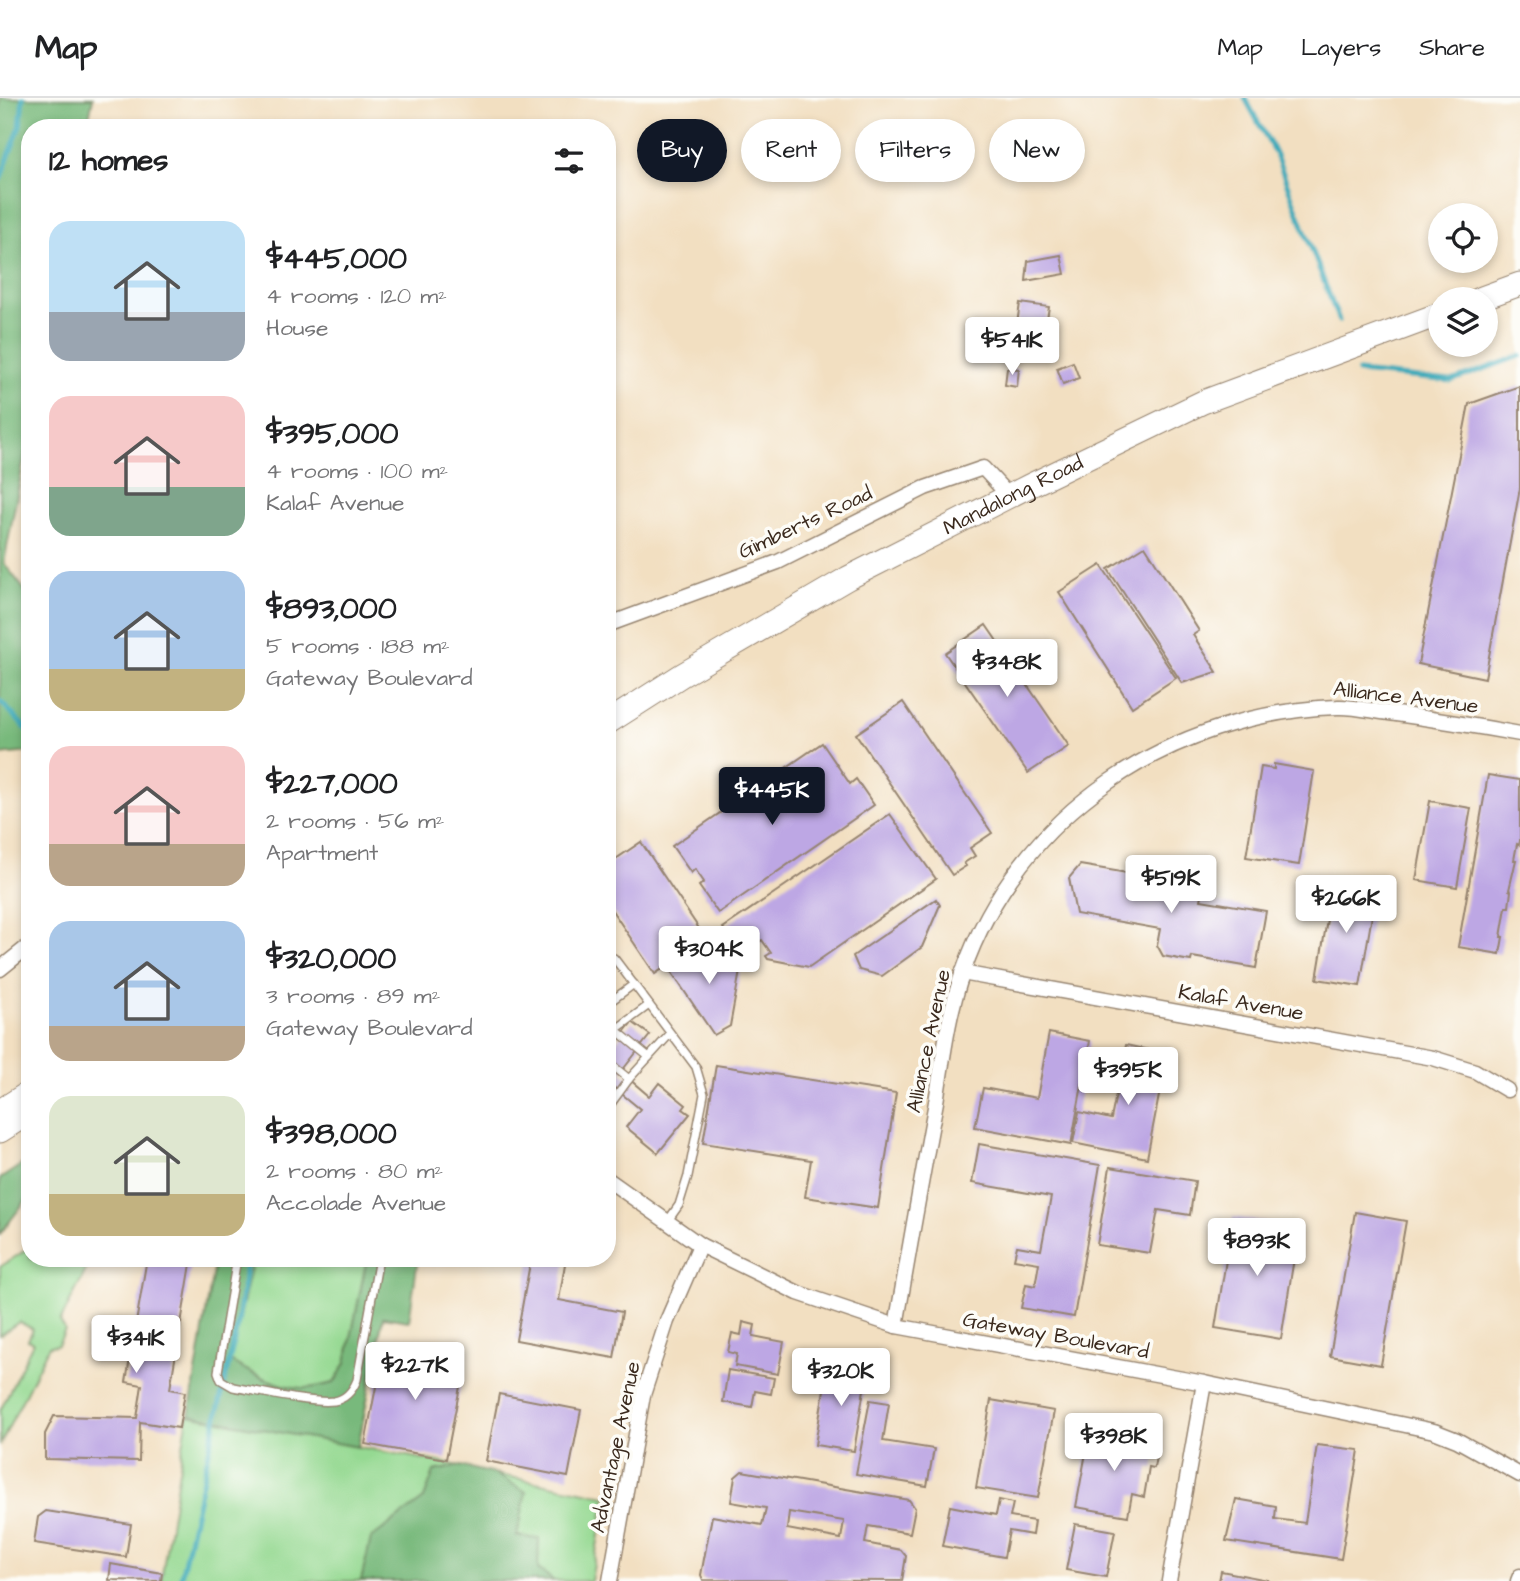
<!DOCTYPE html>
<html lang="en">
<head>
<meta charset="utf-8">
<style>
  body { margin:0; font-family:"Architects Daughter",sans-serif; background:#f6f6f6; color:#202124; height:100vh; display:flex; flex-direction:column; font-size:26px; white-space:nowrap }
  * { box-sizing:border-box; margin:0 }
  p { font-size:23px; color:#757577 }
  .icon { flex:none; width:38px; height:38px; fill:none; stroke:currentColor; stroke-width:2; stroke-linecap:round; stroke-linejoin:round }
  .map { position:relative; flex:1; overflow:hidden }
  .details { position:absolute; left:21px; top:21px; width:595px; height:1148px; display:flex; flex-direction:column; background:#fff; border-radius:28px; box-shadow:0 4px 10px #0003 }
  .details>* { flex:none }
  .hud { position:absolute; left:637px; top:21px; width:665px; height:63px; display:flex; gap:14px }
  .fabs { position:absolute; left:1428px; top:105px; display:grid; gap:14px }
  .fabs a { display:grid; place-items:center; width:70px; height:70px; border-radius:50%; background:#fff; box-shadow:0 4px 10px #0003; font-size:35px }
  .price { position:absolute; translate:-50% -60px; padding:0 16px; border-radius:7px; background:#fff; color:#222; font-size:23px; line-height:46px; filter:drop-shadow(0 2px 4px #0008) }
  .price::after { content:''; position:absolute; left:50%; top:42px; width:21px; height:16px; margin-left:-10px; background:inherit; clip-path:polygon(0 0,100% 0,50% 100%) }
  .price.selected { background:#111827; color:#fff }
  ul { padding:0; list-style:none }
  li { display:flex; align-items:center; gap:21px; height:175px; padding:0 28px }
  li span { display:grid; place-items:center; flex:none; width:196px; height:140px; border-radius:21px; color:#555 }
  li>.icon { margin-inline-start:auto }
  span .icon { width:84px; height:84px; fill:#fffc; stroke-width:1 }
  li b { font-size:30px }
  h2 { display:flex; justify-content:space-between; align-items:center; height:84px; padding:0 28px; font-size:30px }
  .pill { padding:0 24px; border-radius:32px; background:#fff; box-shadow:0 4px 10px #0003; font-size:24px; line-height:63px }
  .pill.selected { background:#111827; color:#fff }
  header { display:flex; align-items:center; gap:42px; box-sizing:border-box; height:98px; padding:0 35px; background:#fff; border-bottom:2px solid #e0e0e0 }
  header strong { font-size:33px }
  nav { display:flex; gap:38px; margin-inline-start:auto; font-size:24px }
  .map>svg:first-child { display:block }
  .green { fill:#95d992; stroke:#688258; stroke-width:2 }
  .forest { fill:#78b97c; stroke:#5a724d; stroke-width:2 }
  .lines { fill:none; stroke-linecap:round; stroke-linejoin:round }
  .stream { stroke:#3caaba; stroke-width:5 }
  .building { fill:#bda7e4; fill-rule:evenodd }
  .service-casing { stroke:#968470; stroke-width:10 }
  .minor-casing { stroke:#968470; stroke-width:17 }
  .primary-casing { stroke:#968470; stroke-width:25 }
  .service { stroke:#fff; stroke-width:7 }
  .minor { stroke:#fff; stroke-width:14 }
  .primary { stroke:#fff; stroke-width:23 }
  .labels { text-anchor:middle; stroke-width:7; stroke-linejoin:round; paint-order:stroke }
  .street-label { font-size:21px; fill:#3b2a1e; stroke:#fdfcf7 }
</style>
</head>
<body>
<header>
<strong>Map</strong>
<nav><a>Map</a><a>Layers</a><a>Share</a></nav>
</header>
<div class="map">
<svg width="1520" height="1483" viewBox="0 0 1520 1483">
  <rect width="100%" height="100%" fill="#fdfcf7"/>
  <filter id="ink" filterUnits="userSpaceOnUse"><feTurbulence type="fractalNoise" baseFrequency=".0143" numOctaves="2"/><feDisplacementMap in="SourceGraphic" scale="14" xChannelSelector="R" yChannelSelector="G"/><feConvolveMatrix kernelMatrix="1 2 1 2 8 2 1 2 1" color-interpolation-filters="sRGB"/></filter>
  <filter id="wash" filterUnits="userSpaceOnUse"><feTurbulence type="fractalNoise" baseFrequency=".00686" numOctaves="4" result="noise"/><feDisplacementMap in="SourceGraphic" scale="28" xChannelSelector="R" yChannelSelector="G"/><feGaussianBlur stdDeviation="1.57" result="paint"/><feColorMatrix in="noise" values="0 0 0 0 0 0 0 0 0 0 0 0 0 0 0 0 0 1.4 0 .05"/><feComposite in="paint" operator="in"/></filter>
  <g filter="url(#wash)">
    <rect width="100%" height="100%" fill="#f2dfc1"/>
    <g class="green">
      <polygon points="30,1149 30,1160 83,1160 88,1168 60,1224 65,1232 58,1247 49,1248 0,1347 0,1313 33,1245 28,1242 33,1231 19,1224 0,1237 0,1169"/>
      <path d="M253,1160H367L346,1265L334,1285C324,1287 312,1291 301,1290C277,1288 251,1275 230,1263Z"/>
      <polygon points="188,1317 461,1368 435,1373 424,1401 372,1440 361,1483 161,1483"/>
      <polygon points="495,1376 606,1398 591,1483 554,1483 538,1471 517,1438 525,1395"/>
    </g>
    <g class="forest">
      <polygon points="0,0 93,0 87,30 30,30 30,330 4,465 30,499 30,654 0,657"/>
      <polygon points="30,1061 30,1097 0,1136 0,1081"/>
      <path d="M215,1160H253L230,1263C250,1275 281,1291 305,1290C315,1290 325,1287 334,1285L346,1265L367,1160H418L409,1223L383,1219L358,1349L189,1317Z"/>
      <polygon points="461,1368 495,1376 526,1394 517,1438 539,1441 538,1471 554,1483 361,1483 371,1440 424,1401 434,1373"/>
    </g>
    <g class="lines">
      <g class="stream">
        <polyline points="1245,0 1276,57 1339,223"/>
        <polyline points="0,82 20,28 23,0"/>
        <polyline points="1358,274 1451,283 1520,258"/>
        <polyline points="0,603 30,635"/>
        <polyline points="180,1483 238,1224 247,1160"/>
      </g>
    </g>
    <g id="blocks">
      <g class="building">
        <polygon points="1061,157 1065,176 1026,183 1028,163"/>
        <polygon points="1020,205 1049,209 1043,244 1015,240"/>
        <polygon points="1073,264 1079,280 1063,286 1057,270"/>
        <polygon points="1007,270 1019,271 1017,289 1005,287"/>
        <polygon points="1520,288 1520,390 1485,580 1418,566 1469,306"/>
        <polygon points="1145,448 1199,533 1193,537 1217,574 1182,585 1108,471"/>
        <polygon points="1101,467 1176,580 1132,609 1059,494"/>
        <polygon points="986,527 1069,648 1028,675 945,555"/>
        <polygon points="903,604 992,735 970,750 975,758 964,765 966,768 952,777 856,636"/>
        <polygon points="822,645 850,686 856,681 874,707 718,815 699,788 704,784 695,771 691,775 672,748"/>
        <polygon points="1274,666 1314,673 1299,767 1246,759 1261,669 1274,671"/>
        <polygon points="1488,677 1520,682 1520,743 1519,747 1517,746 1514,762 1516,762 1509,792 1511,793 1509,809 1506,809 1501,839 1503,839 1500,856 1458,849"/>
        <polygon points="1430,703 1471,710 1457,789 1416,782"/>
        <polygon points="890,716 936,781 809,869 768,861 766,858 771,855 762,842 745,853 732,843 723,830"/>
        <polygon points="641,744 706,841 655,876 607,805 607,767"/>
        <polygon points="1080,767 1204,788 1201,802 1266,813 1256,870 1192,859 1191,863 1163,858 1157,847 1160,831 1076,816 1069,780"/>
        <polygon points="1333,786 1376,794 1360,888 1317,881"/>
        <polygon points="936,801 940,807 922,849 882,878 859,872 853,858"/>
        <polygon points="698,851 716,853 740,873 730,928 714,937 668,869"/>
        <polygon points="632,924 650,937 621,974 649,998 659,985 686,1007 683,1011 690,1016 658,1055 626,1029 640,1011 611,987 607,991 607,955"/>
        <polygon points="1049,935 1090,943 1071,1047 975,1029 983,990 1037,1000"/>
        <polygon points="1126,947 1167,956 1147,1060 1073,1045 1079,1014 1111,1021"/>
        <polygon points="716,967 896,995 878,1110 805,1099 811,1062 703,1045"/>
        <polygon points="979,1046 1100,1067 1074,1219 1021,1210 1026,1186 1035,1188 1039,1165 1014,1161 1017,1148 1041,1152 1051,1099 972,1085"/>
        <polygon points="1110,1069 1195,1083 1190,1117 1158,1112 1150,1155 1097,1147"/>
        <polygon points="1355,1114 1406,1123 1381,1267 1330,1258"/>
        <polygon points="1233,1119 1299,1129 1281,1241 1215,1230"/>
        <polygon points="147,1160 192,1160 170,1291 185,1294 179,1330 140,1324 139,1363 45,1361 45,1336 54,1318 137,1320 142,1287 126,1284"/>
        <polygon points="531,1160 566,1160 559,1202 622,1214 614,1260 516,1242"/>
        <polygon points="743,1224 755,1227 753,1238 784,1244 778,1276 735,1268 737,1256 728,1254 732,1235 741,1237"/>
        <polygon points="384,1247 465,1263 446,1361 365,1346"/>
        <polygon points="828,1267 867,1273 854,1353 815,1347"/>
        <polygon points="728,1272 774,1280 771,1296 755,1293 752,1309 723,1304"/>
        <polygon points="499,1296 581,1312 568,1379 486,1363"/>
        <polygon points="870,1302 889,1305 883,1343 934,1351 927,1388 856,1376"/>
        <polygon points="991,1302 1054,1313 1038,1400 976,1390"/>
        <polygon points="1090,1333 1153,1344 1152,1352 1157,1353 1154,1370 1149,1369 1144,1399 1132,1396 1128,1418 1076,1409"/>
        <polygon points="1317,1347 1359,1352 1341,1461 1226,1443 1236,1401 1276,1408 1275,1421 1305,1425"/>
        <path d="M742,1373L909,1402L915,1410L910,1435L868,1428L865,1445L901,1452L906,1458L902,1483L703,1482L701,1477L712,1418L762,1427L766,1410L731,1404L735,1379ZM789,1414L844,1423L841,1441L787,1431Z"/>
        <polygon points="999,1402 1013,1405 1010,1419 1034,1423 1032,1437 1009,1433 1004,1459 942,1448 950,1408 996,1417"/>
        <polygon points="46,1413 131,1426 126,1459 34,1445 38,1419"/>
        <polygon points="1075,1426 1115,1433 1106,1479 1066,1472"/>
        <polygon points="111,1466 162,1475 161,1483 109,1482"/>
        <polygon points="1221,1473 1268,1482 1268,1483 1219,1483"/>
      </g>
    </g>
  </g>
  <g filter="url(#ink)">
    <use href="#blocks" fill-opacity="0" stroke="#968470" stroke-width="2"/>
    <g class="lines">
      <g class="service-casing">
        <g id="service">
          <polyline points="607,859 614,860 696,969 704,996 688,1078 679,1107 667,1124"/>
          <polyline points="607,906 634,886"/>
          <polyline points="616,932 649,959"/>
          <polyline points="607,938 649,907"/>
          <polyline points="607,963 629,981"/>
          <polyline points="607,1011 629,981 670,936"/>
          <path d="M237,1160L218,1274L221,1282L233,1289C258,1293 311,1306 334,1303C346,1301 353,1292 357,1282L379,1160"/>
        </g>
      </g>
      <g class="minor-casing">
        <g id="minor">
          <polyline points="607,527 778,464 925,390 983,370 1009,398"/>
          <polyline points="0,871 30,847"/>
          <polyline points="962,875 1433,960 1475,973 1507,992"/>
          <polyline points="607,1081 700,1147 798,1195 896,1228 1204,1285 1434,1333 1457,1342 1520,1377"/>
          <path d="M896,1228C909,1153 922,1078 936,1004C943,961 948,915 963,874C1018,715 1171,615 1337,609C1354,608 1372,613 1389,615C1433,621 1476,628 1520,636"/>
          <polyline points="610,1483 643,1297 667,1223 700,1147"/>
          <polyline points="1169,1483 1204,1285"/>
          <polyline points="1518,1483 1520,1478"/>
        </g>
      </g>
      <g class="primary-casing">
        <g id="primary">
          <polyline points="1479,201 1520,186"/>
          <path id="s1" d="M607,625L682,577L848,480L1029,388L1203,304L1440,216"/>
          <polyline points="0,1013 30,994"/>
          <polyline points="0,1033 30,1014"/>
        </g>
      </g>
      <use href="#service" class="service"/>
      <use href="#minor" class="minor"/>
      <use href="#primary" class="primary"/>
    </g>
  </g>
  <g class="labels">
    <g class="street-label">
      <text dy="7" stroke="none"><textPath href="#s1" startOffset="466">Mandalong Road</textPath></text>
      <text transform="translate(805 424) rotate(-25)" y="7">Gimberts Road</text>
      <text transform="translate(1406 599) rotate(7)" y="7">Alliance Avenue</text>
      <text transform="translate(1241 904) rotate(10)" y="7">Kalaf Avenue</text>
      <text transform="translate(928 943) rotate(-78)" y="7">Alliance Avenue</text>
      <text transform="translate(1056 1237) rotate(10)" y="7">Gateway Boulevard</text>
      <text transform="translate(615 1349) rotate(-78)" y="7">Advantage Avenue</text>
    </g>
  </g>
</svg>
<div class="fabs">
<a><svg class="icon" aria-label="locate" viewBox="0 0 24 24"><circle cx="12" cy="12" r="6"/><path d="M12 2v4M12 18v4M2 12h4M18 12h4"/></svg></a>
<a><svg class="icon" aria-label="layers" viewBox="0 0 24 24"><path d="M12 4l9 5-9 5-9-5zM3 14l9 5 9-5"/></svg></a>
</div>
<b class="price" style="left:1012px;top:279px">$541K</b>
<b class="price" style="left:1007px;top:601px">$348K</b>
<b class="price selected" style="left:772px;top:729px">$445K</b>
<b class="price" style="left:1171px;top:817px">$519K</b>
<b class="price" style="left:1346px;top:837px">$266K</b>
<b class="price" style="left:709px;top:888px">$304K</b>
<b class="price" style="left:1128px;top:1009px">$395K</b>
<b class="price" style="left:1257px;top:1180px">$893K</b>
<b class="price" style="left:136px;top:1277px">$341K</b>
<b class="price" style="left:415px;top:1304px">$227K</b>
<b class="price" style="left:841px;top:1310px">$320K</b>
<b class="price" style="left:1114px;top:1375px">$398K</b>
<div class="hud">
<a class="pill selected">Buy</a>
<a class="pill">Rent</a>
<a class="pill">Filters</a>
<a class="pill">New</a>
</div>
<section class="details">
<h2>12 homes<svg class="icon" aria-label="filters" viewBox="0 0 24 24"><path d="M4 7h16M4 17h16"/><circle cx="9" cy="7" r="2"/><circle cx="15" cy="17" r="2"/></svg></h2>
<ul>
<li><span style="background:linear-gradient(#bfe0f5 65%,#9aa5b1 0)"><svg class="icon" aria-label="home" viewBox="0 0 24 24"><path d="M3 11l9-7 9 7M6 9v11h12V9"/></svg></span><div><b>$445,000</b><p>4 rooms · 120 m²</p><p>House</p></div></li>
<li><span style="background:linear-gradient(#f6c9c9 65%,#7fa58c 0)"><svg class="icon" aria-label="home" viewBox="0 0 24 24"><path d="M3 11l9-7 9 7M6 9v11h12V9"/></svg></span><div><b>$395,000</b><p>4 rooms · 100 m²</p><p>Kalaf Avenue</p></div></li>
<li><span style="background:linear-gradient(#a9c7e8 70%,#c2b280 0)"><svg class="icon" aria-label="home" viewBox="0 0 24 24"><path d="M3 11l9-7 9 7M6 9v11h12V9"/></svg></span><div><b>$893,000</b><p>5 rooms · 188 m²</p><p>Gateway Boulevard</p></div></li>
<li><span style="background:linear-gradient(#f6c9c9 70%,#b9a48a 0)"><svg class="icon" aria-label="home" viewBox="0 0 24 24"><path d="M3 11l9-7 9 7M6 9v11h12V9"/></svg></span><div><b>$227,000</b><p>2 rooms · 56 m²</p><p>Apartment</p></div></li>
<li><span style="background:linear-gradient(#a9c7e8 75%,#b9a48a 0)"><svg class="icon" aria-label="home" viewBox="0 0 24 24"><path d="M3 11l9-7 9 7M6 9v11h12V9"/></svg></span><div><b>$320,000</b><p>3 rooms · 89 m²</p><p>Gateway Boulevard</p></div></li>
<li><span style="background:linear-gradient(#dfe7d0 70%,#c2b280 0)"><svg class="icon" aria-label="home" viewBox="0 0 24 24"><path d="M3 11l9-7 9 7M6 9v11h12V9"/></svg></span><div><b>$398,000</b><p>2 rooms · 80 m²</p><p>Accolade Avenue</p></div></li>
</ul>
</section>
</div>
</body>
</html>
